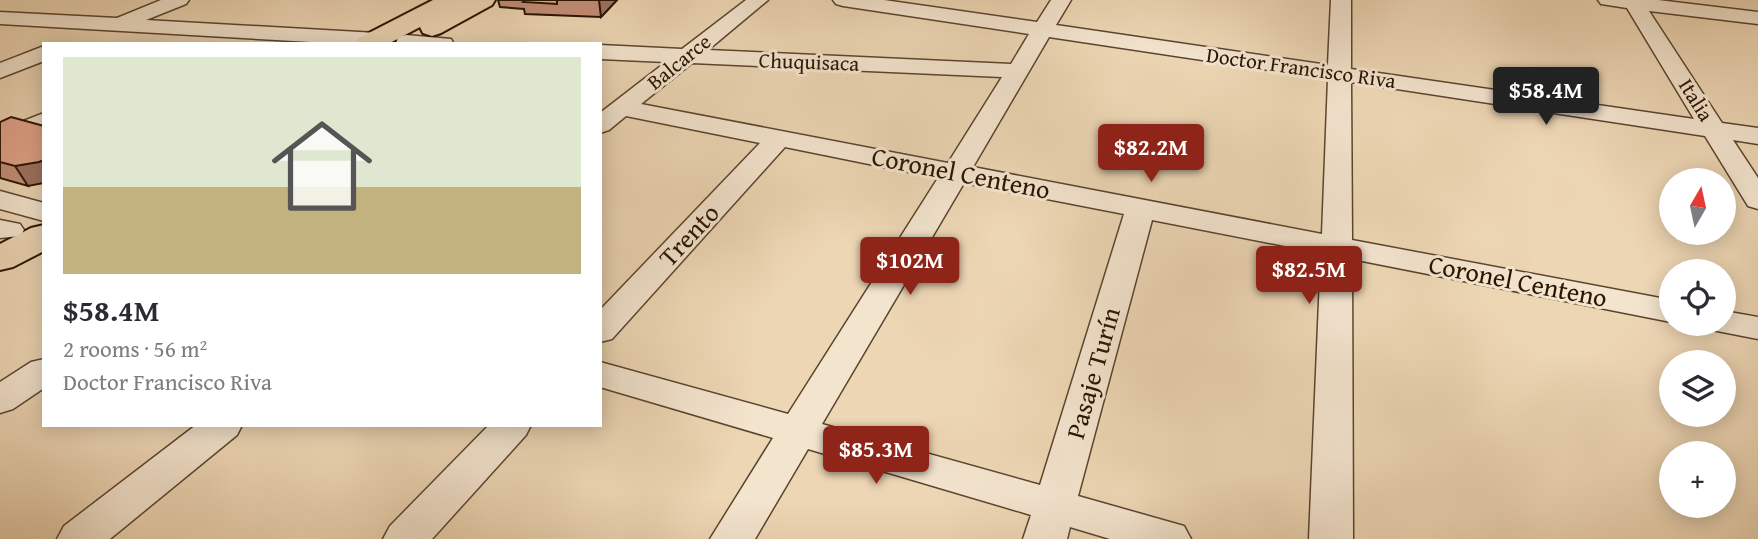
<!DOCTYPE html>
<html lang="en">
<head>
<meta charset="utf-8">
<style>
  body { margin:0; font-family:"Gentium Book Plus",serif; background:#f2f2f3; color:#2b2b33; height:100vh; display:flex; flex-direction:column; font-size:26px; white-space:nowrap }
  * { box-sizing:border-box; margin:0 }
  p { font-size:23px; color:#7c7c81 }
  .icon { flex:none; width:38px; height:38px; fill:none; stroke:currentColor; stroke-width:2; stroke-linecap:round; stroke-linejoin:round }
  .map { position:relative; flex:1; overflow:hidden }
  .sheet { position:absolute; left:42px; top:42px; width:560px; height:385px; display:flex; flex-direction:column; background:#fff; border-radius:0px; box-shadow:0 4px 18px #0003 }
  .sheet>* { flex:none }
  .needle { width:46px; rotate:9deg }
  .fabs { position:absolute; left:1659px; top:168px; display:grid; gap:14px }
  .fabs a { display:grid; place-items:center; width:77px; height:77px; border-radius:50%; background:#fff; box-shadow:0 4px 18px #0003; font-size:35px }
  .price { position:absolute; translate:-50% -60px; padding:0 16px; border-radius:7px; background:#8f2418; color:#fff; font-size:23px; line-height:46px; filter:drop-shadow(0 2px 4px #0008) }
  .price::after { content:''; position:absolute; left:50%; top:42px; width:21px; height:16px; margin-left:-10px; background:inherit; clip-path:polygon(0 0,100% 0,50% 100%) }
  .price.current { background:#222; color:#fff }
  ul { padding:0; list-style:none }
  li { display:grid; align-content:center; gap:14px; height:371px; padding:0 21px }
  li span { display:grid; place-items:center; height:217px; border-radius:0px; color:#555 }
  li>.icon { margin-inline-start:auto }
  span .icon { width:126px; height:126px; fill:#fffc; stroke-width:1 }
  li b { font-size:30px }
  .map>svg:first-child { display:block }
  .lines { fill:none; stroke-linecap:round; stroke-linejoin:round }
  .minor-casing { stroke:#5b442e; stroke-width:3 }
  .major-casing { stroke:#2a1402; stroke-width:4 }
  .minor { fill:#f3e4ce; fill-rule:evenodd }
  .major { fill:#edd6b4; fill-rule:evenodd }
  .wall { fill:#c38e78; stroke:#2a1402; stroke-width:2 }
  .shaded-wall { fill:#9f7461; stroke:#2a1402; stroke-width:2 }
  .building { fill:#e3a58b; stroke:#2a1402; stroke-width:2 }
  .labels { text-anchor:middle; stroke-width:6; stroke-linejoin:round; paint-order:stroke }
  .far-street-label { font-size:21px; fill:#2a1402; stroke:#f3e4ce }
  .street-label { font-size:26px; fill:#2a1402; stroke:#f3e4ce }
</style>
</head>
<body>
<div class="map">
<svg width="1758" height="539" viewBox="0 0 1758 539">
  <rect width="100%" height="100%" fill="#edd6b4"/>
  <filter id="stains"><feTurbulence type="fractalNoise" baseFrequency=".00286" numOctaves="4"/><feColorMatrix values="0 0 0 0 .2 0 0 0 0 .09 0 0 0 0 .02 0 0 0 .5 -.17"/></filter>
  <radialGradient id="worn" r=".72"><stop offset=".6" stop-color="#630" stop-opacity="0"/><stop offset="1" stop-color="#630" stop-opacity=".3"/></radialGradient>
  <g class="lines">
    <g class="minor-casing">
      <g id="minor">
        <polygon points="161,0 189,0 186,4 146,20 377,33 385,34 388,39 384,44 346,44 0,24 0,12 117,18"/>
        <path d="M746,0H768L708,50L1011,64L1029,34L843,6L836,4L833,0H884L1037,22L1051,0H1071L1056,25L1328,65L1331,0H1351V69L1694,119L1627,8L1601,4L1598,0H1658L1758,12V24L1649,11L1722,123L1758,128V144L1733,140L1758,178V209L1748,206L1705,136L1351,82L1352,240L1671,300V322L1352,259L1353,539H1309L1321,253L1152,220L1078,496L1184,526L1191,539H1110L1070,527L1067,539H1023L1031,515L808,449L755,539H710L773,438L600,387V362L788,414L938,178L785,147L612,339L600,342V310L760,143L626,116L609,130L600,133V113L666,62L600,59V45L682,49ZM1049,37L1328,79L1322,234L973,167ZM692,63L1002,77L948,163L641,104ZM964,183L1124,214L1040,485L822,424Z"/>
        <polygon points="406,35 451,39 454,44 396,44 398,37"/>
        <polygon points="44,46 44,61 0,78 0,63"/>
        <polygon points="44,113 44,130 0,148 0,130"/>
        <polygon points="0,191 44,203 44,221 0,209"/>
        <polygon points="0,220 20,224 24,230 20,236 0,238"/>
        <polygon points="1724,311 1758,317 1758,339 1712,330 1708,324 1724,324"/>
        <polygon points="44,359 44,388 13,409 0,413 0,382 31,362"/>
        <polygon points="196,425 242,425 237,435 110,539 57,539 64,526"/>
        <polygon points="489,425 531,425 526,435 432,539 383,539 390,526"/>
      </g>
    </g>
    <g class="major-casing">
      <g id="major">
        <polygon points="433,0 495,0 492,5 441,33 432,36 423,33 420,27 388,44 355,44 359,38"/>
        <polygon points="44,225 44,251 13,267 0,270 0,244 31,228"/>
      </g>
    </g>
    <use href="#minor" class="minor"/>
    <use href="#major" class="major"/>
  </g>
  <g class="wall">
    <polygon points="498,0 617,0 601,17 525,14 524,9 500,7"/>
    <polygon points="0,122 28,186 0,178"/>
  </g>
  <g class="shaded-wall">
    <polygon points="599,0 617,0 601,17"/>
    <polygon points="44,160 44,183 28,186 15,166"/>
  </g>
  <g class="building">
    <polygon points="525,0 557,0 557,4 523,2"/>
    <polygon points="11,117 44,126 44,160 39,162 15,166 0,162 0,122"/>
  </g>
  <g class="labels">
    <g class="far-street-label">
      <text transform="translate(679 62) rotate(-39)" y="7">Balcarce</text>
      <text transform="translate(809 62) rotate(2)" y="7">Chuquisaca</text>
      <text transform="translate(1301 68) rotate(8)" y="7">Doctor Francisco Riva</text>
      <text transform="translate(1696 100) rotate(58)" y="7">Italia</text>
    </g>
    <g class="street-label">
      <text transform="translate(961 173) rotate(11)" y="9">Coronel Centeno</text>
      <text transform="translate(689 235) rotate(-47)" y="9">Trento</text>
      <text transform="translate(1518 281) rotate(11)" y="9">Coronel Centeno</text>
      <text transform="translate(1093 373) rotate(-74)" y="9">Pasaje Turín</text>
    </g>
  </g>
  <rect width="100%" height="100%" filter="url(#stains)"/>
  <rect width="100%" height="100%" fill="url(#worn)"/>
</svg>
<div class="fabs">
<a><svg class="needle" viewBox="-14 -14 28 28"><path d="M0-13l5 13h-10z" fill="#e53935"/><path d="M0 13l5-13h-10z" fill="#7c7c81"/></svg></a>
<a><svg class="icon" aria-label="locate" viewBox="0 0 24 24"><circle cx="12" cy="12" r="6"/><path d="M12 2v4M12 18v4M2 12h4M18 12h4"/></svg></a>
<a><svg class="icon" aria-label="layers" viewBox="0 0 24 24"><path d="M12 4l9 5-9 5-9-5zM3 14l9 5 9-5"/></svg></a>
<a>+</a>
</div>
<b class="price current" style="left:1546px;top:127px">$58.4M</b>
<b class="price" style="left:1151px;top:184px">$82.2M</b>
<b class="price" style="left:910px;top:297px">$102M</b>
<b class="price" style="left:1309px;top:306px">$82.5M</b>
<b class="price" style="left:876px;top:486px">$85.3M</b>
<section class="sheet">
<ul>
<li><span style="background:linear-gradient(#dfe7d0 60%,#c2b280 0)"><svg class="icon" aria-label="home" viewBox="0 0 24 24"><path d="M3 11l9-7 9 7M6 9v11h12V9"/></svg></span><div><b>$58.4M</b><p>2 rooms · 56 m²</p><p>Doctor Francisco Riva</p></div></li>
</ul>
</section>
</div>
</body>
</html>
